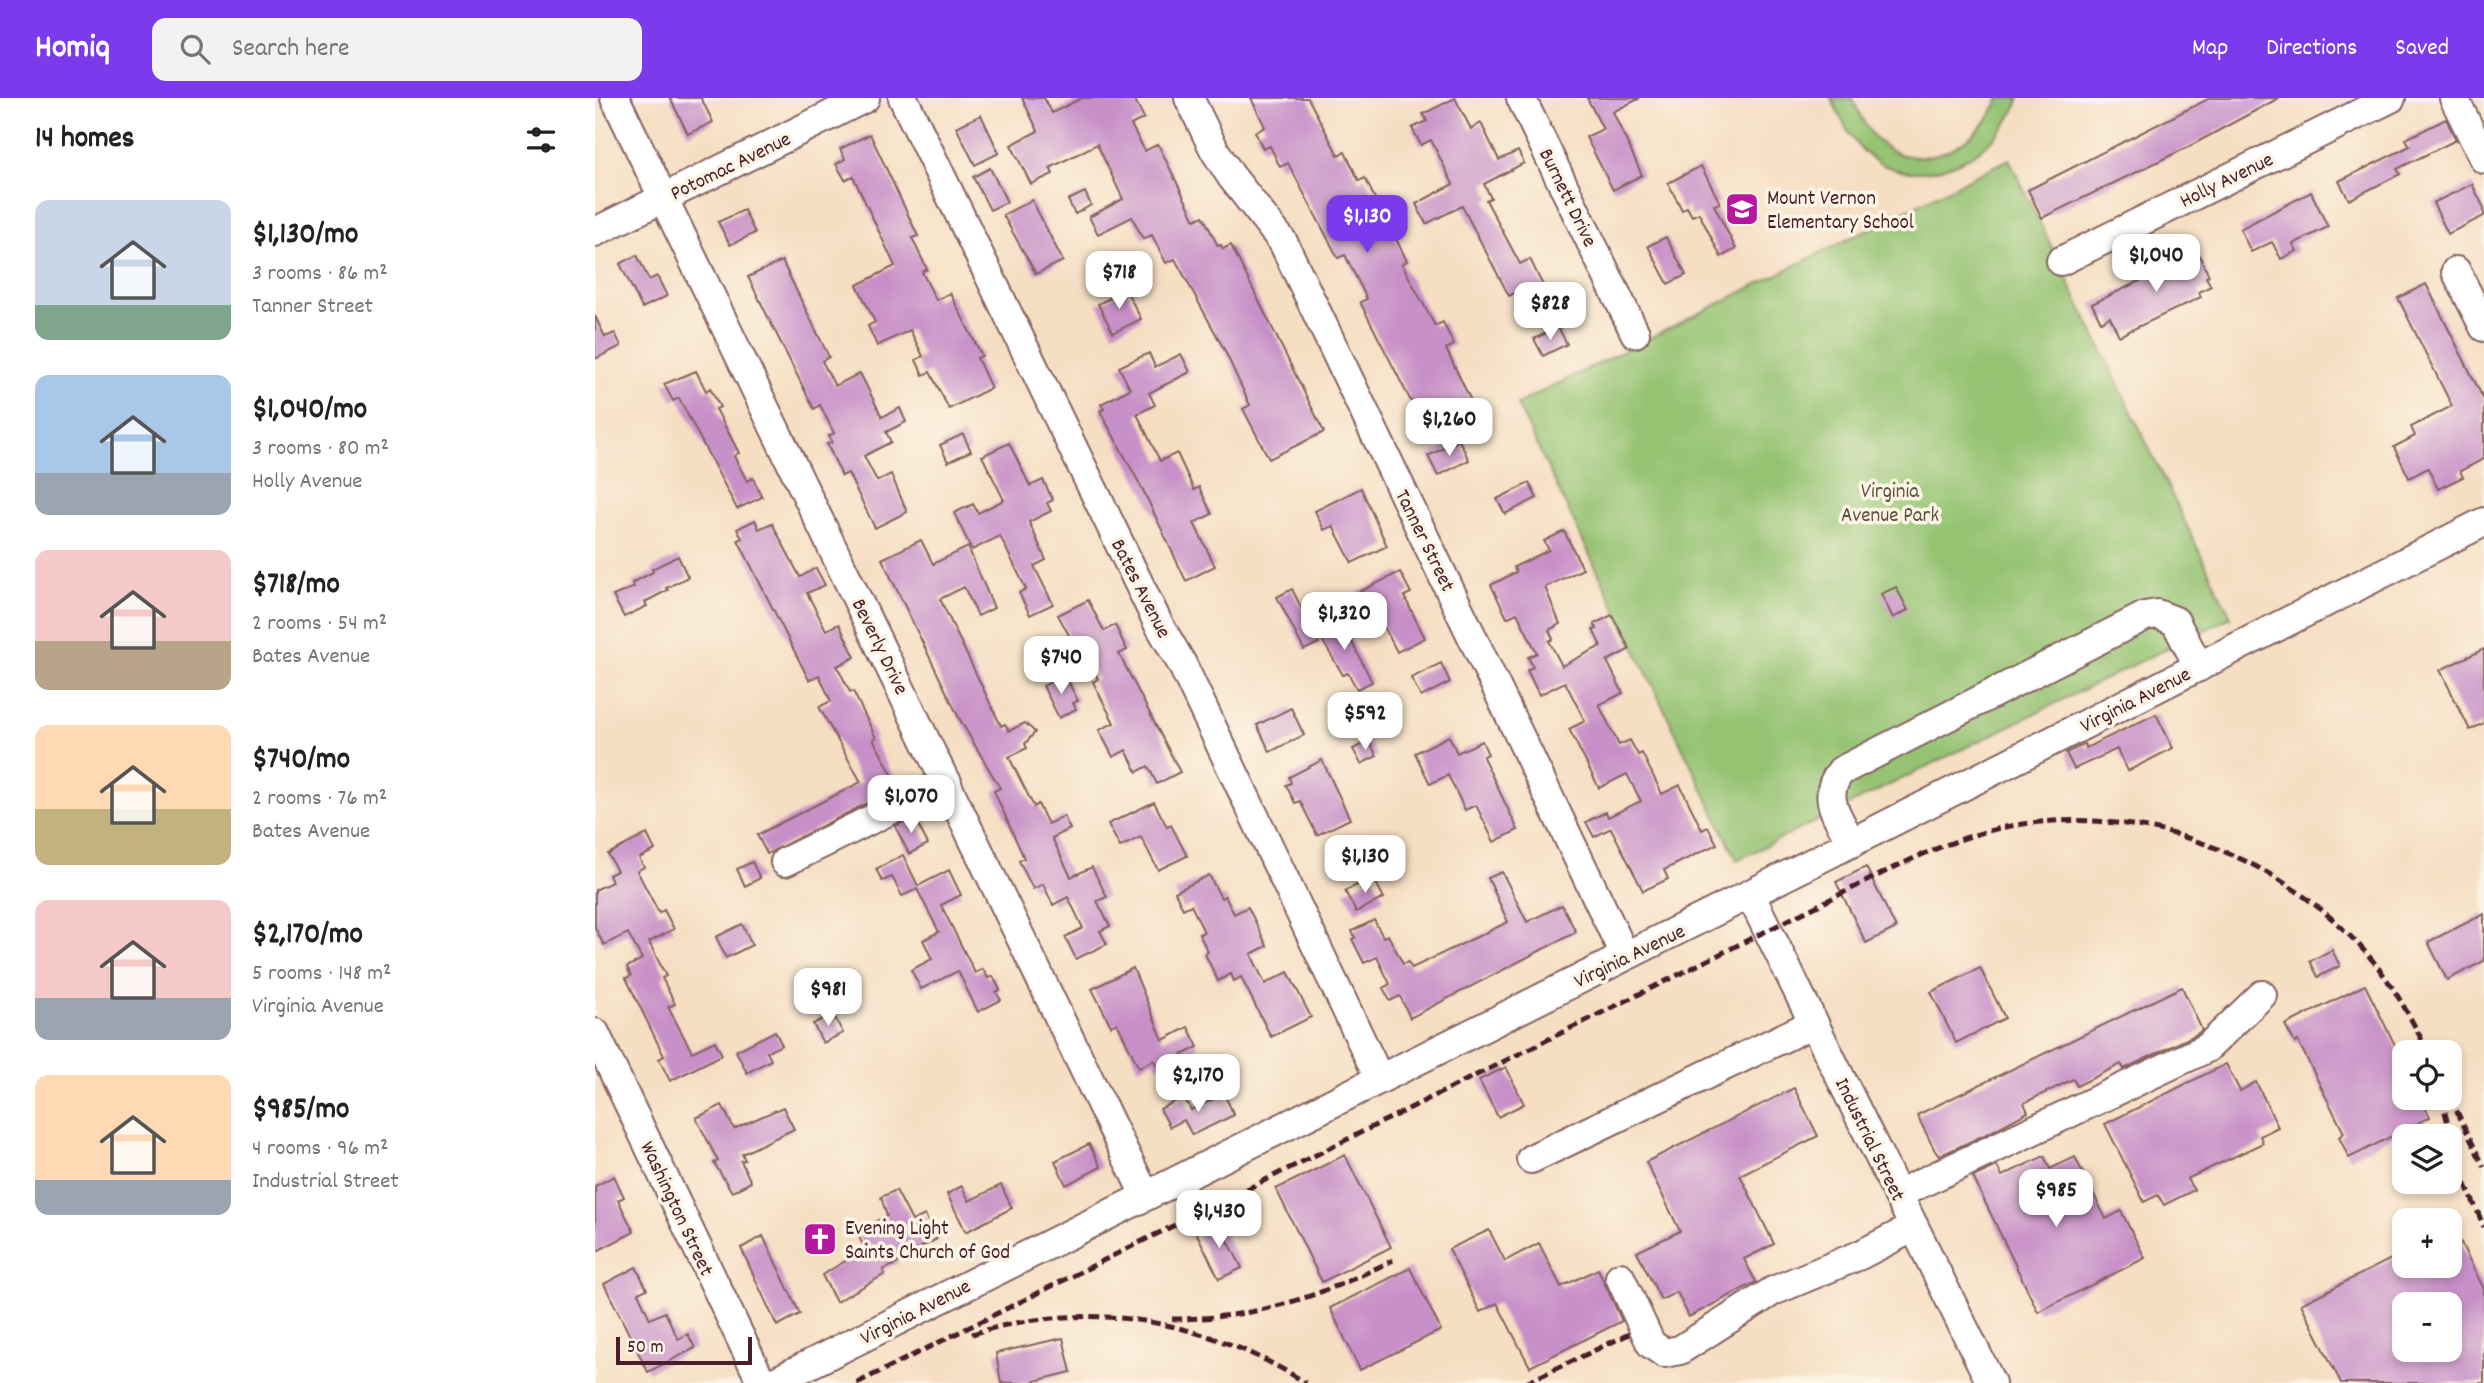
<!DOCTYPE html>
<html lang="en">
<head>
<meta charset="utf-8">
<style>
  body { margin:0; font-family:Dekko,sans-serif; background:#f2f2f2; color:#222; height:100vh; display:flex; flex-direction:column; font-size:26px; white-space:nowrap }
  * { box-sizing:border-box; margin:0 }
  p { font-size:23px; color:#767676 }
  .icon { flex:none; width:38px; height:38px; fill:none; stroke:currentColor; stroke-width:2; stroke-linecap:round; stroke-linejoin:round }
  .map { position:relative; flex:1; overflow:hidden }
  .details { display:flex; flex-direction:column; background:#fff; width:595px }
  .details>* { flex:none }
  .controls { position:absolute; left:1797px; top:942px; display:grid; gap:14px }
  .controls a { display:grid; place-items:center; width:70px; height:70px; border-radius:14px; background:#fff; box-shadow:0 4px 10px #0003; font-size:35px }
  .scale { position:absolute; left:21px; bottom:18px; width:136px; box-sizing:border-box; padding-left:7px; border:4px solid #4a1f2b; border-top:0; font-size:19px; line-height:24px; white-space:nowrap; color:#4a1f2b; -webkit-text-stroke:5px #fcf5e5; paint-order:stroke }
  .price { position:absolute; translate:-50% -60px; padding:0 16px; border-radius:14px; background:#fff; color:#222; font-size:23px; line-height:46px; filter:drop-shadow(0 2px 4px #0008) }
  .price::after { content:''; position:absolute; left:50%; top:42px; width:21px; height:16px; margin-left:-10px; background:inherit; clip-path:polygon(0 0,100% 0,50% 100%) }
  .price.active { background:#7c3aed; color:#fff }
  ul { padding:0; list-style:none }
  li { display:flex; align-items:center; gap:21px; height:175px; padding:0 35px }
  li span { display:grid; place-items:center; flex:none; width:196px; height:140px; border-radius:14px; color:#555 }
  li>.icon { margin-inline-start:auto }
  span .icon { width:84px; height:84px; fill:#fffc; stroke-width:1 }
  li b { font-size:30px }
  h2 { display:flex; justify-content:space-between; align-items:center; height:84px; padding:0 35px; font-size:30px }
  header { display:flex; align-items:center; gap:42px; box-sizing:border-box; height:98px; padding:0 35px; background:#7c3aed; color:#fff }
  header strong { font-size:33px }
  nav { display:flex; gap:38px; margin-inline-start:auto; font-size:24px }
  .search { width:490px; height:63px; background:#f2f2f2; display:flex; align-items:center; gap:18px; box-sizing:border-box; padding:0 24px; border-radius:14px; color:#767676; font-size:26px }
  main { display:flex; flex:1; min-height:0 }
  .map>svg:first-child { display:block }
  .green { fill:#95c372; stroke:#70714e; stroke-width:2 }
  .building { fill:#c890c8; fill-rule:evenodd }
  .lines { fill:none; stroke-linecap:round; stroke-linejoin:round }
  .minor-casing { stroke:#866260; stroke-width:32 }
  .minor { stroke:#fff; stroke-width:28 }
  .rail { stroke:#4a1f2b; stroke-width:5; stroke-dasharray:10 5; stroke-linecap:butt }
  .labels { text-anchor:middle; stroke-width:7; stroke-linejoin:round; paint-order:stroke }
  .street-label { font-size:21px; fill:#4a1f2b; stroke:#fcf5e5 }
  .poi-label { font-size:21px; fill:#4a1f2b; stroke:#fcf5e5; text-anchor:start }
  .park-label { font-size:21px; fill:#605040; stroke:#fcf5e5 }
</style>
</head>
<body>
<header>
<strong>Homiq</strong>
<div class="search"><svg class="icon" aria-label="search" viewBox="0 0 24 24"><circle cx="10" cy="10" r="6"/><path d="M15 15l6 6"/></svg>Search here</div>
<nav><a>Map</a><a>Directions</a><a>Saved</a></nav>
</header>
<main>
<section class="details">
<h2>14 homes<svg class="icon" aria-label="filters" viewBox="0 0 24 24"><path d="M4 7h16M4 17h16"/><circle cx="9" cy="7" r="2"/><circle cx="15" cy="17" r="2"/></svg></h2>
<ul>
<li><span style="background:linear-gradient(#c9d6e8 75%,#7fa58c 0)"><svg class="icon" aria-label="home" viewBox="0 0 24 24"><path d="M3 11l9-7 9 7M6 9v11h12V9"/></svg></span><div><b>$1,130/mo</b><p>3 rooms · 86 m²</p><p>Tanner Street</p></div></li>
<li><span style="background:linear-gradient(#a9c7e8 70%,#9aa5b1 0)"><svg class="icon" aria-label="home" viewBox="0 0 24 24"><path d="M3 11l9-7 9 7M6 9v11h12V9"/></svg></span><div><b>$1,040/mo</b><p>3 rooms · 80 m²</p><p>Holly Avenue</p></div></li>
<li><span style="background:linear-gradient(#f6c9c9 65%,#b9a48a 0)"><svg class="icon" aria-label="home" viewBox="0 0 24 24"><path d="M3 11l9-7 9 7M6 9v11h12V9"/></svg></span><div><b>$718/mo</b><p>2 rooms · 54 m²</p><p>Bates Avenue</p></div></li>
<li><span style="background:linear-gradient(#ffd9b3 60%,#c2b280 0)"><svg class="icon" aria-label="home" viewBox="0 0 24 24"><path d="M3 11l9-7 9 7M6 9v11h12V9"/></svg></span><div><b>$740/mo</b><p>2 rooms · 76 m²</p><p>Bates Avenue</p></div></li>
<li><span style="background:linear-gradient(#f6c9c9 70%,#9aa5b1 0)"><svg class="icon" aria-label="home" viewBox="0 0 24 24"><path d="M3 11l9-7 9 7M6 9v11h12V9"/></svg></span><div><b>$2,170/mo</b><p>5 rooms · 148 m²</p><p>Virginia Avenue</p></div></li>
<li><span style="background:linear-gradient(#ffd9b3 75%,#9aa5b1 0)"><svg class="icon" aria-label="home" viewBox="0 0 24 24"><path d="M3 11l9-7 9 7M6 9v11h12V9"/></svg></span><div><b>$985/mo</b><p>4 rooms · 96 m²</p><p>Industrial Street</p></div></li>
</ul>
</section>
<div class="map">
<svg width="1889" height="1285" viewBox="0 0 1889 1285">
  <rect width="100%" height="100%" fill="#fcf5e5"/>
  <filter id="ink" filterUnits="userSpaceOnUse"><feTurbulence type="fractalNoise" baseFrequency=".0143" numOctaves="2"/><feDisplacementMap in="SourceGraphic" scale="14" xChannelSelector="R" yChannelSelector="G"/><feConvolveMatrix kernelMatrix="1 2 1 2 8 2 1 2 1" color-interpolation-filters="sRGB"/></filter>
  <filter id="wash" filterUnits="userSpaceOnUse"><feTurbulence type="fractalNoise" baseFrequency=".00686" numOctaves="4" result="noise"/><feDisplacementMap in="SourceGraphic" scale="28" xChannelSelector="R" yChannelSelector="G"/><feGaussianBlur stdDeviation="1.57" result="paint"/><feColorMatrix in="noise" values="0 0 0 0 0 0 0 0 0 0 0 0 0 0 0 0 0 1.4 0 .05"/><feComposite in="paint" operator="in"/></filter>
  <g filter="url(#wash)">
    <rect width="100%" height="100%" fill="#f5dec2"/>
    <g class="green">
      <path d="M1236,0H1257C1264,14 1271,32 1282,42C1324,82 1387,44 1405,0H1425C1406,55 1326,99 1274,58C1255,43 1247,22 1236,0Z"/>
      <polygon points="1414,61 1636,519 1142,762 922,306"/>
    </g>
    <g id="blocks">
      <g class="building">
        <polygon points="75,0 106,0 118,24 93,36"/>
        <polygon points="427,0 449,0 457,15 487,0 539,0 549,20 536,27 550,53 563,46 600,122 608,118 623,148 626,147 628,151 636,147 729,334 674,361 648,311 655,307 629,251 580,161 571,165 557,137 548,141 537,119 503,136 494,119 528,101 502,46 455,70 458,76 436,86 416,47 443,33"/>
        <polygon points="656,0 713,0 743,57 750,54 764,83 770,80 785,111 791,108 803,130 797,133 812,163 807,166 840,228 848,224 859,247 851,251 879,309 844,326 839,317 826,323 765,204 772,201 750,157 743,160 693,65 685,69 675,48 668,51 660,34 670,29"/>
        <polygon points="860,0 876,31 886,25 904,62 923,53 929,65 889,86 896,100 891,102 925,166 935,161 953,198 958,196 970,219 949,229 929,190 914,198 867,108 831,126 821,106 858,86 836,42 826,47 817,30 832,23 828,16"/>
        <polygon points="992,0 1045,0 1018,14 1047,77 1018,92 991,39 1008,31"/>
        <polygon points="1615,0 1684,0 1593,49 1447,120 1433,92"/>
        <polygon points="386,17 404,55 380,67 361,29"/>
        <polygon points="1851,21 1861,42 1802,71 1805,76 1754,102 1744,83 1815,48 1811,41"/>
        <polygon points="275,36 323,138 317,140 332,171 327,174 341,202 355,195 387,258 382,260 396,290 354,311 335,274 328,277 321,262 328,258 315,232 282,248 273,228 280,224 262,187 300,168 258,78 250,82 241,66 250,61 245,51"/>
        <polygon points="1106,68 1125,105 1119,107 1141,151 1126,159 1104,115 1097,118 1092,109 1087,112 1073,85"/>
        <polygon points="395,70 412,104 395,112 378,79"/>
        <polygon points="1877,86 1889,110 1889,118 1853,136 1838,105"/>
        <polygon points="490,94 496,107 480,116 473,102"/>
        <polygon points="1716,94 1733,129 1698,146 1702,153 1686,161 1677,144 1656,154 1645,131"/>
        <polygon points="437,102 468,163 441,176 408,117"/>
        <polygon points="149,112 160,135 135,147 123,124"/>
        <polygon points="1071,139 1091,177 1073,186 1053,148"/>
        <polygon points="1600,149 1614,178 1611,179 1616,188 1604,194 1606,199 1524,238 1515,219 1506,224 1497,206 1580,166 1577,160"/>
        <polygon points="42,157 54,182 62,178 72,198 47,210 25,166"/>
        <polygon points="187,163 234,259 227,263 240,288 265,275 287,319 305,310 311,324 291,334 296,344 269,358 282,383 296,376 312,414 280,430 253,375 247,378 232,346 237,344 234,338 239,335 225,307 219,311 153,179"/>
        <polygon points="1831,186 1889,302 1889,361 1865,373 1868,379 1843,391 1833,370 1814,380 1799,349 1820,338 1816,329 1857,308 1803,200"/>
        <polygon points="531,192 546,221 518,235 503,206"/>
        <polygon points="0,218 10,239 20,235 26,248 0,261"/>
        <polygon points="963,229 972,246 948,258 939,241"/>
        <polygon points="554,255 560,269 586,256 595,274 554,295 560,307 542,316 565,363 582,355 599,392 604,389 617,416 599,425 620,468 591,483 549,394 505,313 509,311 506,306 535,291 524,269"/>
        <polygon points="101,273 111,293 115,290 125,309 121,311 144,355 139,358 152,383 158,380 167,399 142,411 84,300 78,303 69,286"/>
        <polygon points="368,336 376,353 353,364 345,347"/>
        <polygon points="864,342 874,362 843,378 833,358"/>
        <polygon points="414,345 435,388 448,382 458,402 452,405 456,413 434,424 451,462 439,468 458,506 435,517 424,495 431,491 405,438 377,452 359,415 378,406 383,415 409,402 387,358"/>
        <polygon points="934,385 942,400 910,416 902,401"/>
        <polygon points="766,390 792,448 757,465 738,428 729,432 720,413"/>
        <polygon points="160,422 164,431 177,425 205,479 221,470 230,487 212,495 231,532 244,526 260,559 242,568 255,594 258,593 281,640 278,641 304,689 172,756 162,737 266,684 224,609 236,603 224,577 214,582 143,442 147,440 142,431"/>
        <polygon points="969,433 988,471 950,489 965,526 954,532 958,541 954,543 967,568 1006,548 998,532 1002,531 999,526 1017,517 1035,551 1012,563 1028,595 1004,607 1024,647 1035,642 1043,657 1047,655 1067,696 1085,687 1107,732 1113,729 1122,746 1069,772 1073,781 1048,793 1016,730 999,739 991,724 1011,714 1013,719 1046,703 1032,676 1004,690 974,631 990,623 970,584 944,597 932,572 938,569 933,559 942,555 922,515 912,520 896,487 921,474 919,469 954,452 949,443"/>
        <polygon points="326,442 338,466 373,449 399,510 383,518 369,489 345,501 406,628 410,626 414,633 430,625 440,634 430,646 432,650 414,659 439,709 443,706 453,726 469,718 475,731 457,740 476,779 497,769 512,799 502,803 515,828 505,833 512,846 481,861 470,839 488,830 473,799 458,807 448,786 438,791 424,763 429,760 399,693 405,690 364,620 287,461"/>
        <polygon points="83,458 93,479 71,490 73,492 50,504 52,508 29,519 18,498 39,489 37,485 58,474 57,471"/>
        <polygon points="805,474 816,495 809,498 830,540 802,554 781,513 773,517 762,495"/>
        <polygon points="1301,489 1313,512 1298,520 1286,496"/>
        <polygon points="697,491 724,545 709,552 682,499"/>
        <polygon points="493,502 509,533 520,527 532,552 524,556 585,674 562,686 553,668 542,674 531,652 518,659 504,632 519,625 498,584 503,581 490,556 486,559 463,517"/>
        <polygon points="745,520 777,584 762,591 753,575 748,577 721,532"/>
        <polygon points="1889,551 1889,625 1875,632 1845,572"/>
        <polygon points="846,565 855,584 826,599 816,580"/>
        <polygon points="470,577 483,603 478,605 481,611 464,620 448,588"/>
        <polygon points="696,610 709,637 675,654 662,627"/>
        <polygon points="1561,616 1578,650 1533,673 1522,651 1479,671 1471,655 1489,646 1491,650"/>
        <polygon points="854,638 862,655 887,643 893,656 888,659 923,732 899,744 881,707 870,712 853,677 835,686 820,655"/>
        <polygon points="774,643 782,658 766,666 758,651"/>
        <polygon points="727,662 755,721 722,737 705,703 700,705 691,687 696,685 694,679"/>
        <polygon points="559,704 572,729 576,727 592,758 563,772 546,739 525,749 513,726"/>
        <polygon points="319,719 333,746 314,756 300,728"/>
        <polygon points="52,736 60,752 44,760 49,769 42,773 64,815 69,812 79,831 54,844 71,878 67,880 80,906 73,909 97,954 120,943 127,957 75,983 64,961 69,958 31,880 36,878 32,869 47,861 33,835 9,847 0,830 0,792 17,784 14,777 22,773 13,756"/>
        <polygon points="308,757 323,788 354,772 366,797 346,807 380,875 388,871 393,880 398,878 405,892 401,894 406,902 383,914 363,873 326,891 316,872 337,861 328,842 344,834 322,791 307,798 297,779 287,783 281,771"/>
        <polygon points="157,764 165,780 150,788 142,771"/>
        <polygon points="1271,769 1301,830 1271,845 1241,784"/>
        <polygon points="907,774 932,824 967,807 981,834 815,920 805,898 795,903 788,890 795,886 782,859 769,865 757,841 760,840 757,833 779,822 788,839 793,837 808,866 813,864 817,870 913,824 893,780"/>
        <polygon points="614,777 626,800 630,798 639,816 653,809 672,848 656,856 670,886 693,874 716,919 676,939 646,879 639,883 636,876 623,883 610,856 613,854 604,836 609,834 596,807 588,811 580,794"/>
        <polygon points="778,779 789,800 761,814 750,793"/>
        <polygon points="1889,816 1889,863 1852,882 1833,844"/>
        <polygon points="147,826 157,847 131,860 121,839"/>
        <polygon points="1737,852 1745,868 1723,879 1715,863"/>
        <polygon points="538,870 568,942 593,929 603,949 563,969 559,962 544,970 522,925 516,928 497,891"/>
        <polygon points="1385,870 1410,920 1361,945 1336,894"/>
        <polygon points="1770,887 1810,967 1810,999 1825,999 1835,1019 1754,1060 1744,1039 1749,1035 1703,943 1700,945 1690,927"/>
        <polygon points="1587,889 1607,932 1602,936 1529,971 1526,966 1482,988 1478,981 1429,1005 1433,1014 1396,1034 1344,1058 1340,1053 1322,1017"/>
        <polygon points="238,916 248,935 228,945 218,926"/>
        <polygon points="180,933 187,947 172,954 176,962 152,975 141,953"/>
        <polygon points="1631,966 1645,993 1661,984 1683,1029 1665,1038 1668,1045 1592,1081 1599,1092 1569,1107 1563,1097 1549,1104 1510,1026"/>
        <polygon points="911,969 929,1006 903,1019 884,982"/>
        <polygon points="1199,990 1223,1038 1145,1077 1179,1146 1149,1161 1161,1184 1094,1219 1082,1194 1066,1202 1042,1154 1085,1133 1051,1064"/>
        <polygon points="629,996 639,1017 597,1037 589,1022 575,1029 565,1011 589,999 596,1012"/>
        <polygon points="127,1007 139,1031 188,1009 199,1031 147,1056 150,1062 146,1063 156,1084 137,1094 119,1065 123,1063 101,1020"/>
        <polygon points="494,1046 506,1069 471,1087 460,1063"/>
        <polygon points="750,1057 796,1149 727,1184 681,1091"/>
        <polygon points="1449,1058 1455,1071 1480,1059 1511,1121 1526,1113 1550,1160 1443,1214 1378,1079 1402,1068 1407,1078"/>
        <polygon points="19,1078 29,1099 23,1102 39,1134 0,1154 0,1088"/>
        <polygon points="406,1087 417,1110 371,1134 352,1096 367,1088 374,1103"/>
        <polygon points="301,1092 317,1123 330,1117 342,1141 301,1162 303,1165 288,1172 290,1176 241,1204 227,1177 270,1151 261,1133 292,1118 286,1099"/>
        <polygon points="623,1123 647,1170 624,1181 601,1134"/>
        <path d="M1855,1123L1889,1191V1285H1746L1706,1206L1810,1154V1167H1855ZM1810,1206H1855V1251H1810Z"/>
        <polygon points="894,1132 910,1163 944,1145 966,1189 1003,1171 1027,1223 935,1269 902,1205 885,1214 854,1151"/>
        <polygon points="168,1138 205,1216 182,1228 146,1150"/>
        <polygon points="41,1169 52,1191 43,1195 55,1221 70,1214 83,1241 93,1236 100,1250 53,1274 9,1186"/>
        <polygon points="815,1170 846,1232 765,1272 735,1210"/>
        <polygon points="468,1240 476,1274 432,1285 406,1285 401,1255"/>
      </g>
    </g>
  </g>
  <g filter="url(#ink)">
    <use href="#blocks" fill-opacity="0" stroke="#866260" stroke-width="2"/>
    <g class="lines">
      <g class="minor-casing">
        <g id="minor">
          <polyline points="20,0 550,1097"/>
          <polyline points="308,0 563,525 587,566 784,980"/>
          <polyline points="594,0 620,53 636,78 688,144 1030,858"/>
          <polyline points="926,0 1040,235"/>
          <polyline points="1859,0 1889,61"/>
          <polyline points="0,134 270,0"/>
          <polyline points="1466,163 1796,0"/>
          <polyline points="1861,173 1889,229"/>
          <path d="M1257,745C1243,719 1225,699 1246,673L1550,518L1562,516L1580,523L1604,569"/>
          <polyline points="190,764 352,684"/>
          <polyline points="1155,796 1396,1285"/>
          <polyline points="0,935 167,1285"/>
          <polyline points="936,1061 1219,925"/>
          <polyline points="1303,1096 1612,950 1667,897"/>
          <polyline points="1025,1179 1056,1246 1069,1255 1085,1252 1178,1193 1265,1157 1319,1129"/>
          <polyline points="177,1285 1155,796 1889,424"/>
        </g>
      </g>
      <use href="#minor" class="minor"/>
      <g class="rail">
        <polyline points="1846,999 1866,1075 1889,1129"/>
        <polyline points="1855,999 1889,1069"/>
        <path d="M577,1221C661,1221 724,1199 798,1162"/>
        <path d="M377,1236C493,1200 609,1221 711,1285"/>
        <path d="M262,1285L1300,769C1336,752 1372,737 1410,729C1545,703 1690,757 1778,863C1800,890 1817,922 1833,954"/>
        <polyline points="931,1285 1034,1236"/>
      </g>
    </g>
  </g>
  <defs>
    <g id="school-square" transform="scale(1.75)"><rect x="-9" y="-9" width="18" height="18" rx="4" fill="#b5179e" stroke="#fcf5e5"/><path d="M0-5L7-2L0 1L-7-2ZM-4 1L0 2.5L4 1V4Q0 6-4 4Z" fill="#fff"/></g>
    <g id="church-square" transform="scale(1.75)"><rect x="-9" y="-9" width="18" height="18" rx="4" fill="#b5179e" stroke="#fcf5e5"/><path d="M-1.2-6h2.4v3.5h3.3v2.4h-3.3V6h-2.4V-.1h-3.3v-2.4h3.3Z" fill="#fff"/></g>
  </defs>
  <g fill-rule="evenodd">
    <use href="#school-square" x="1147" y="111"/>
    <use href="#church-square" x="225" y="1141"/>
  </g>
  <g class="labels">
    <g class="street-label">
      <text transform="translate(135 67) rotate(-26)" y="7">Potomac Avenue</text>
      <text transform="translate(1631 81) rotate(-26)" y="7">Holly Avenue</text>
      <text transform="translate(974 99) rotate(64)" y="7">Burnett Drive</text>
      <text transform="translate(831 442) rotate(64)" y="7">Tanner Street</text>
      <text transform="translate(547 490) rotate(63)" y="7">Bates Avenue</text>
      <text transform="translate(286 548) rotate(64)" y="7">Beverly Drive</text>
      <text transform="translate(1540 601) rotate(-27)" y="7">Virginia Avenue</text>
      <text transform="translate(1034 857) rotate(-26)" y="7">Virginia Avenue</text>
      <text transform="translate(1276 1041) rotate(64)" y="7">Industrial Street</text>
      <text transform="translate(83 1110) rotate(65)" y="7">Washington Street</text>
      <text transform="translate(320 1213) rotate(-27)" y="7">Virginia Avenue</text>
    </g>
    <g class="poi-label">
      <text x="1172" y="106">Mount Vernon<tspan x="1172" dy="24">Elementary School</tspan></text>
      <text x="250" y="1136">Evening Light<tspan x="250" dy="24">Saints Church of God</tspan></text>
    </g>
    <g class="park-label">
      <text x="1295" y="399">Virginia<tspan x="1295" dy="24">Avenue Park</tspan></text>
    </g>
  </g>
</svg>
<div class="controls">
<a><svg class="icon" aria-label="locate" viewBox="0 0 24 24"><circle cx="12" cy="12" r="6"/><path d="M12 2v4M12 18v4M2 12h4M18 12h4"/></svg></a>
<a><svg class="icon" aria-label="layers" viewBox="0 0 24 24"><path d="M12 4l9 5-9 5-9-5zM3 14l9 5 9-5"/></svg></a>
<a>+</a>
<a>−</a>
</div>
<div class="scale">50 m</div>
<b class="price active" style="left:772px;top:157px">$1,130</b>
<b class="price" style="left:1561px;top:196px">$1,040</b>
<b class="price" style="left:524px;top:213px">$718</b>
<b class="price" style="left:955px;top:244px">$828</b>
<b class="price" style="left:854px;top:360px">$1,260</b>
<b class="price" style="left:749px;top:554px">$1,320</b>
<b class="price" style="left:466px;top:598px">$740</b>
<b class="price" style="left:770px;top:654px">$592</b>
<b class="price" style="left:316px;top:737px">$1,070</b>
<b class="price" style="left:770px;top:797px">$1,130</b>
<b class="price" style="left:233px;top:930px">$981</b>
<b class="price" style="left:603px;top:1016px">$2,170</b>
<b class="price" style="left:1461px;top:1131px">$985</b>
<b class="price" style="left:624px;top:1152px">$1,430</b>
</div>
</main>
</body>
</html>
